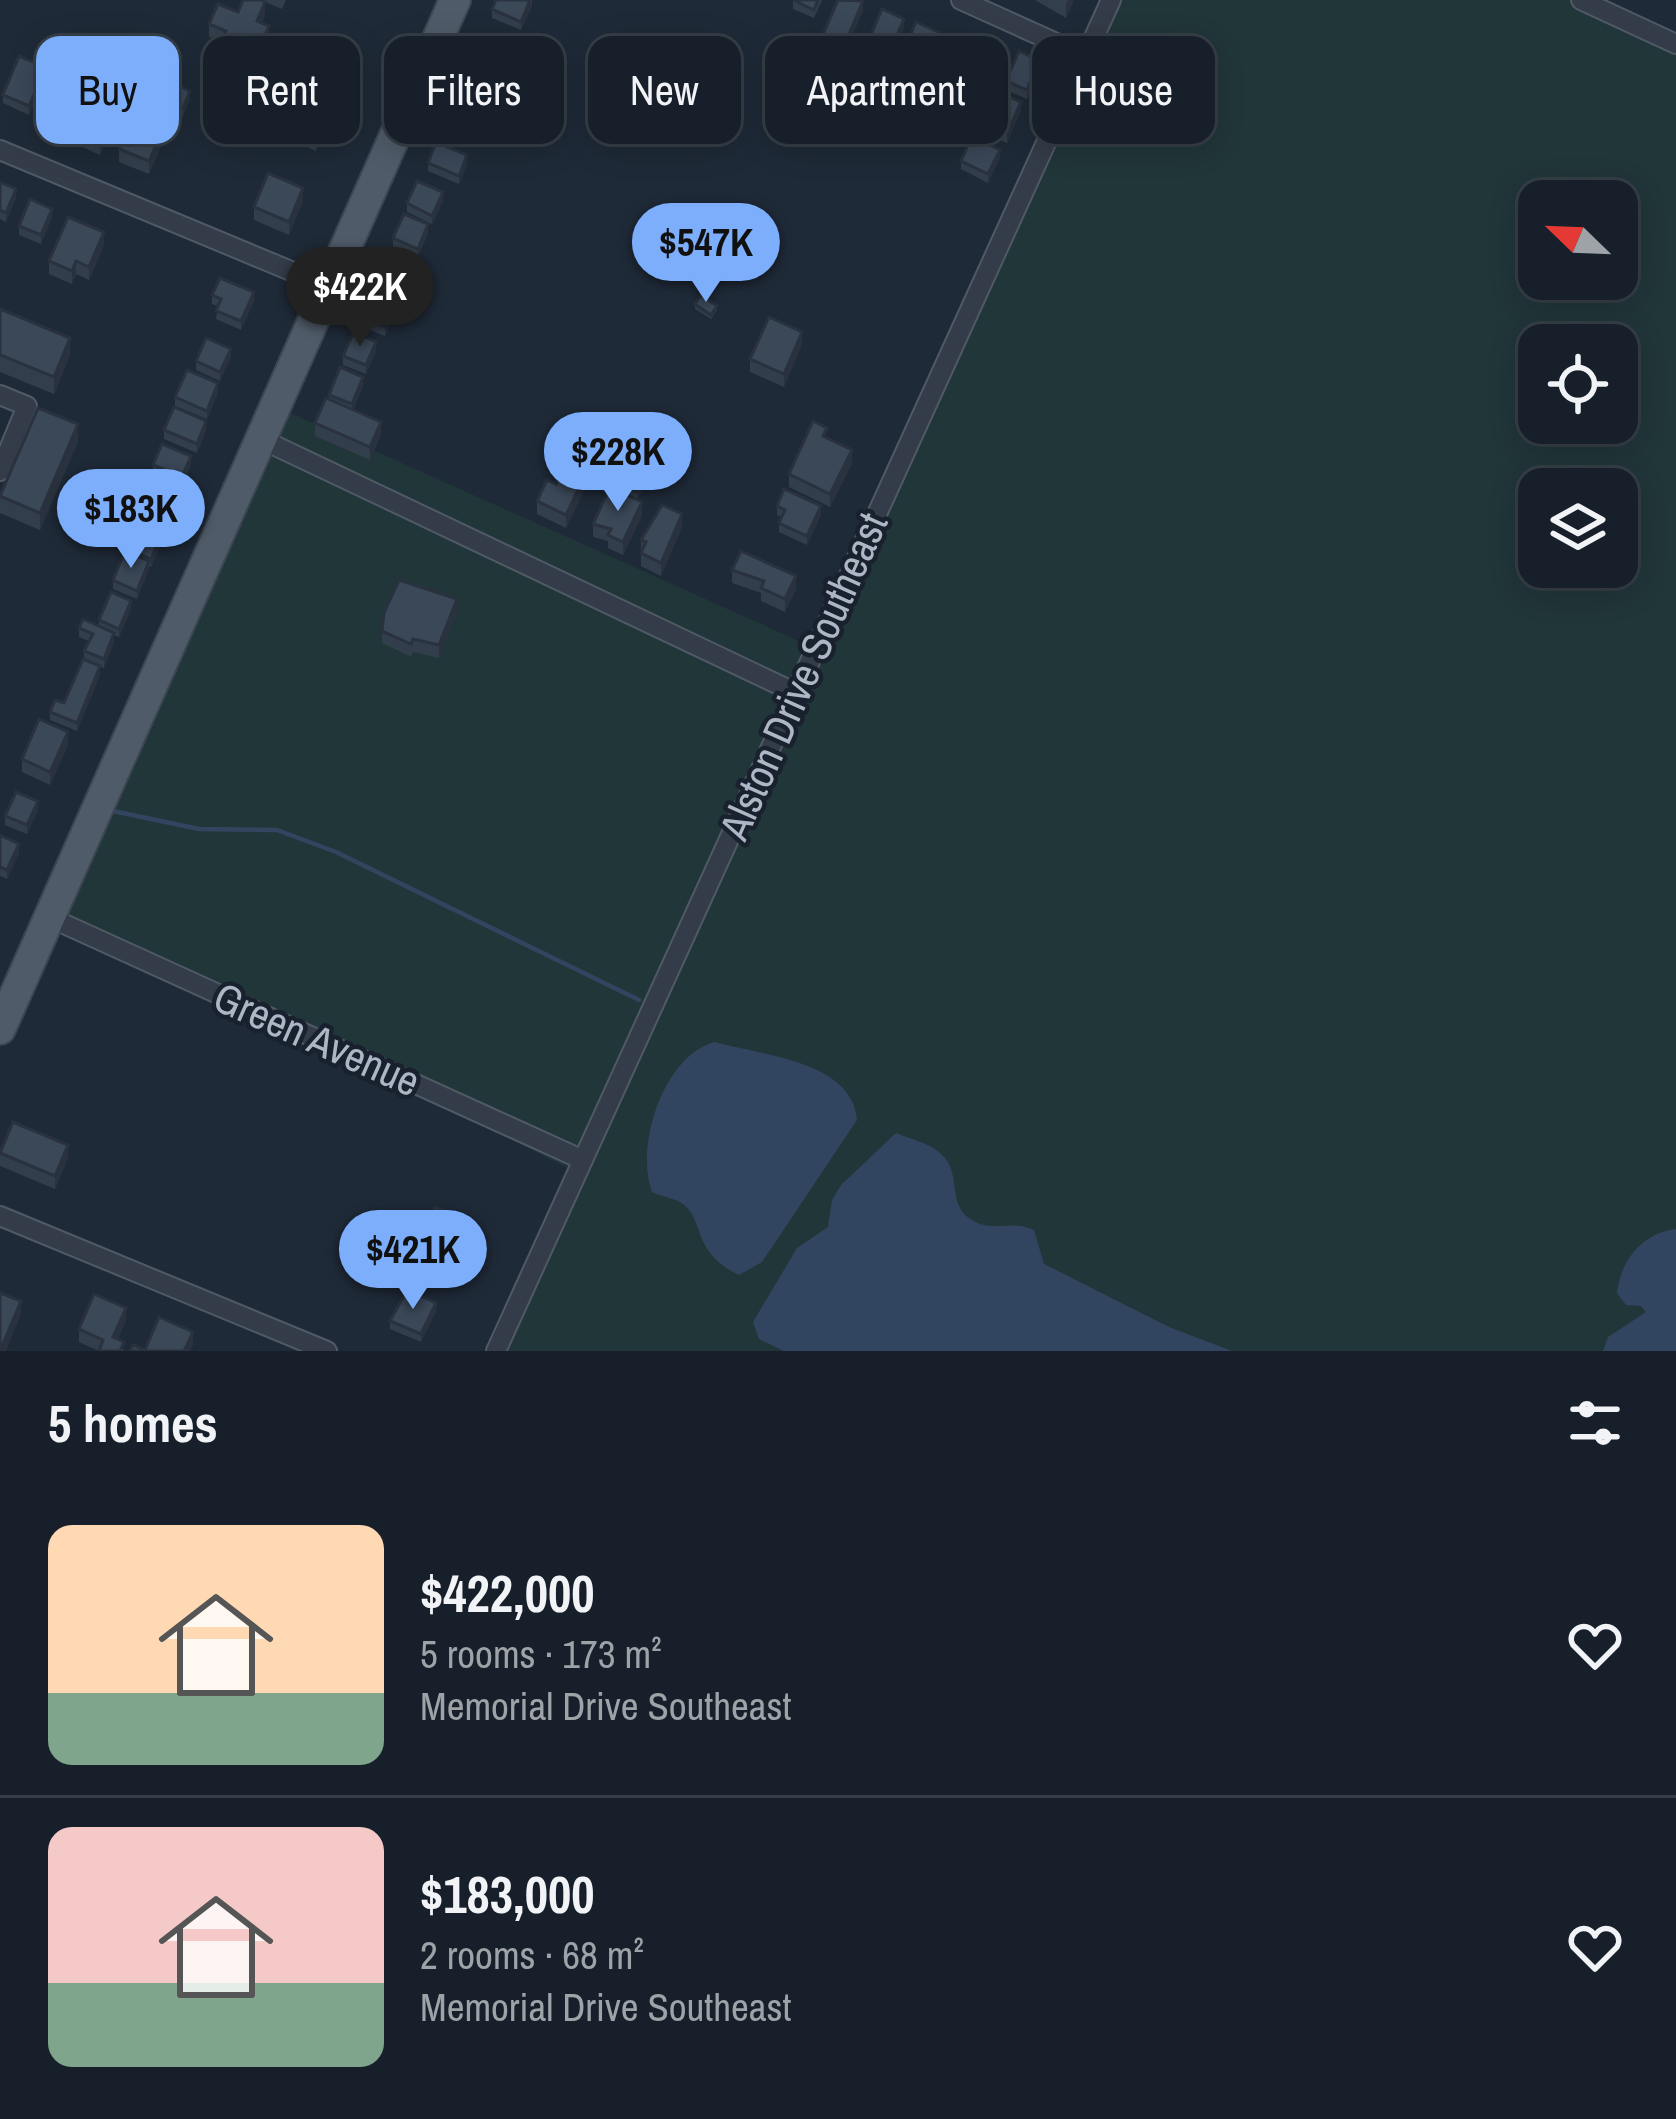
<!DOCTYPE html>
<html lang="en">
<head>
<meta charset="utf-8">
<style>
  body { margin:0; font-family:"Archivo Narrow",sans-serif; background:#242d36; color:#f1f3f6; height:100vh; display:flex; flex-direction:column; font-size:45px; white-space:nowrap }
  * { box-sizing:border-box; margin:0 }
  p { font-size:39px; color:#9ea3a8 }
  .icon { flex:none; width:66px; height:66px; fill:none; stroke:currentColor; stroke-width:2; stroke-linecap:round; stroke-linejoin:round }
  .map { position:relative; height:1351px; overflow:hidden }
  .details { display:flex; flex-direction:column; background:#17202a; flex:1 }
  .details>* { flex:none }
  .hud { position:absolute; left:36px; top:36px; width:1605px; height:108px; display:flex; gap:24px }
  .needle { width:78px; rotate:293deg }
  .tools { position:absolute; left:1518px; top:180px; display:grid; gap:24px }
  .tools a { display:grid; place-items:center; width:120px; height:120px; border-radius:24px; background:#17202a; box-shadow:0 6px 30px #0003,0 0 0 3px #363e47; font-size:60px }
  .price { position:absolute; translate:-50% -102px; padding:0 27px; border-radius:42px; background:#7caefb; color:#111; font-size:39px; line-height:78px; filter:drop-shadow(0 3px 6px #0008) }
  .price::after { content:''; position:absolute; left:50%; top:72px; width:36px; height:27px; margin-left:-18px; background:inherit; clip-path:polygon(0 0,100% 0,50% 100%) }
  .price.current { background:#222; color:#fff }
  ul { padding:0; list-style:none }
  li { display:flex; align-items:center; gap:36px; height:300px; padding:0 48px }
  li+li { border-top:3px solid #363e47 }
  li span { display:grid; place-items:center; flex:none; width:336px; height:240px; border-radius:24px; color:#555 }
  li>.icon { margin-inline-start:auto }
  span .icon { width:144px; height:144px; fill:#fffc; stroke-width:1 }
  li b { font-size:51px }
  h2 { display:flex; justify-content:space-between; align-items:center; height:144px; padding:0 48px; font-size:51px }
  .pill { padding:0 42px; border-radius:24px; background:#17202a; box-shadow:0 6px 30px #0003,0 0 0 3px #363e47; font-size:42px; line-height:108px }
  .pill.current { background:#7caefb; color:#111 }
  .map>svg:first-child { display:block }
  .green { fill:#213639; fill-rule:evenodd }
  .water { fill:#324560 }
  .lines { fill:none; stroke-linecap:round; stroke-linejoin:round }
  .stream { stroke:#324560; stroke-width:4.5 }
  .street-casing { stroke:#505966; stroke-width:22 }
  .primary-casing { stroke:#3c4552; stroke-width:34 }
  .street { stroke:#333c48; stroke-width:18 }
  .primary { stroke:#505b69; stroke-width:30 }
  .wall { fill:#333e4c }
  .shaded-wall { fill:#29323e }
  .building { fill:#3b4858; stroke:#29323e; stroke-width:3 }
  .labels { text-anchor:middle; stroke-width:9; stroke-linejoin:round; paint-order:stroke }
  .street-label { font-size:42px; fill:#adb6c5; stroke:#18212d }
</style>
</head>
<body>
<div class="map">
<svg width="1676" height="1351" viewBox="0 0 1676 1351">
  <rect width="100%" height="100%" fill="#1f2a38"/>
  <path class="green" d="M1120,0H1585L1676,42V1351H496L577,1173L48,903L268,403L819,650ZM1539,201H1617V279H1539ZM1539,345H1617V423H1539ZM1539,489H1617V567H1539Z"/>
  <g class="water">
    <path d="M715,1042C760,1055 853,1061 857,1120L762,1262L739,1275C689,1251 706,1217 680,1202C672,1198 661,1196 652,1192C635,1147 663,1055 715,1042Z"/>
    <path d="M896,1133C910,1139 929,1143 940,1153C963,1172 946,1202 970,1219C993,1234 1012,1219 1034,1230L1044,1264L1169,1327L1232,1351H784L759,1339L753,1322L797,1248L828,1227L832,1200L841,1185Z"/>
    <path d="M1676,1229V1351H1603L1608,1337L1646,1312L1641,1306L1626,1305L1617,1293C1621,1259 1643,1233 1676,1229Z"/>
  </g>
  <g class="lines">
    <polyline class="stream" points="113,811 199,829 277,830 336,852 639,1000"/>
    <g class="street-casing">
      <g id="street">
        <polyline points="961,0 1085,56"/>
        <polyline points="1581,0 1676,44"/>
        <polyline points="0,150 327,286"/>
        <polyline points="0,395 27,406 0,471"/>
        <polyline points="261,439 796,693"/>
        <polyline points="51,918 583,1160"/>
        <polyline points="0,1216 327,1351"/>
        <polyline points="496,1351 1111,0"/>
      </g>
    </g>
    <g class="primary-casing">
      <polyline id="primary" points="0,1029 455,0"/>
    </g>
    <use href="#street" class="street"/>
    <use href="#primary" class="primary"/>
  </g>
  <g class="wall">
    <polygon points="243,0 286,0 282,9 265,2 265,15 262,23 269,39 256,69 222,54 222,42 209,37 209,24 238,12"/>
    <polygon points="532,0 532,6 521,30 492,18 492,9"/>
    <polygon points="793,0 822,0 814,18 793,9"/>
    <polygon points="1035,0 1074,0 1066,18"/>
    <polygon points="863,10 844,55 822,46 822,37"/>
    <polygon points="904,28 884,74 862,65 862,56"/>
    <polygon points="938,41 923,77 900,67 900,59"/>
    <polygon points="1039,69 1027,99 1006,90 1006,81"/>
    <polygon points="46,76 29,115 3,103 3,95"/>
    <polygon points="518,77 499,121 475,111 475,102"/>
    <polygon points="90,81 68,133 58,130 55,137 38,130 38,117"/>
    <polygon points="164,99 190,99 183,116 164,108"/>
    <polygon points="1021,110 1007,143 981,132 981,123"/>
    <polygon points="118,111 100,155 76,144 76,136"/>
    <polygon points="240,119 230,142 210,133 210,124"/>
    <polygon points="329,121 316,151 286,138 286,130"/>
    <polygon points="166,134 149,174 119,162 119,149"/>
    <polygon points="1000,158 988,183 961,169 961,161"/>
    <polygon points="428,163 467,164 459,184 428,171"/>
    <polygon points="0,182 16,198 6,222 0,219"/>
    <polygon points="303,201 289,235 254,220 254,207"/>
    <polygon points="443,201 432,224 407,212 407,203"/>
    <polygon points="52,217 41,244 19,235 19,226"/>
    <polygon points="428,233 418,257 393,247 393,238"/>
    <polygon points="104,245 89,280 76,274 72,284 49,274 49,261"/>
    <polygon points="412,273 402,297 382,288 382,279"/>
    <polygon points="212,295 254,301 241,330 216,319 218,306 212,304"/>
    <polygon points="695,304 717,310 711,319 695,309"/>
    <polygon points="0,309 70,355 54,394 0,372"/>
    <polygon points="394,314 385,336 362,327 362,318"/>
    <polygon points="802,344 784,387 750,372 750,359"/>
    <polygon points="376,351 366,374 343,365 343,356"/>
    <polygon points="231,357 220,381 196,370 196,361"/>
    <polygon points="363,386 353,410 381,435 370,460 315,436 315,423 329,399 329,395"/>
    <polygon points="218,392 207,419 175,406 175,397"/>
    <polygon points="164,430 206,430 197,453 164,439"/>
    <polygon points="78,441 40,530 0,513 0,496"/>
    <polygon points="602,449 596,461 598,475 591,491 585,488 566,528 537,514 537,501 556,484 571,465"/>
    <polygon points="852,463 830,507 789,487 789,474"/>
    <polygon points="191,464 182,486 153,474 153,465"/>
    <polygon points="647,479 637,500 642,515 623,555 608,548 608,541 593,537 593,524 614,489 614,481"/>
    <polygon points="175,503 163,530 138,520 138,511"/>
    <polygon points="777,506 821,515 807,545 779,532 779,523 782,517 777,515"/>
    <polygon points="682,527 661,576 641,566 641,540"/>
    <polygon points="163,540 151,567 149,566 137,599 113,589 113,580 129,553 129,549"/>
    <polygon points="732,570 796,589 785,612 761,601 761,593 732,583"/>
    <polygon points="131,609 119,637 114,635 114,642 104,668 84,659 84,651 89,641 79,637 79,628 99,626 99,620"/>
    <polygon points="457,612 439,658 413,652 411,657 382,643 382,631"/>
    <polygon points="100,675 77,731 50,720 50,712"/>
    <polygon points="68,745 50,785 22,772 22,759"/>
    <polygon points="38,810 27,834 5,825 5,816"/>
    <polygon points="0,835 19,853 7,879 0,876"/>
    <polygon points="0,1152 68,1158 55,1189 0,1166"/>
    <polygon points="471,1232 450,1288 412,1271 412,1258"/>
    <polygon points="436,1311 421,1342 390,1329 390,1321"/>
    <polygon points="126,1320 118,1339 124,1351 99,1351 79,1342 79,1329"/>
  </g>
  <g class="shaded-wall">
    <polygon points="530,0 532,6 521,30 521,22"/>
    <polygon points="1068,0 1074,0 1066,18 1066,5"/>
    <polygon points="863,1 863,10 844,55 844,46"/>
    <polygon points="265,2 265,15 257,34 257,21"/>
    <polygon points="904,19 904,28 884,74 884,65"/>
    <polygon points="269,26 269,39 256,69 256,56"/>
    <polygon points="938,32 938,41 923,77 923,68"/>
    <polygon points="1039,60 1039,69 1027,99 1027,90"/>
    <polygon points="46,67 46,76 29,115 29,106"/>
    <polygon points="518,68 518,77 499,121 499,113"/>
    <polygon points="90,69 90,81 68,133 68,121"/>
    <polygon points="190,91 190,99 183,116 183,108"/>
    <polygon points="1021,102 1021,110 1007,143 1007,134"/>
    <polygon points="118,103 118,111 100,155 100,146"/>
    <polygon points="240,111 240,119 230,142 230,133"/>
    <polygon points="329,112 329,121 316,151 316,143"/>
    <polygon points="166,122 166,134 149,174 149,161"/>
    <polygon points="1000,150 1000,158 988,183 988,174"/>
    <polygon points="467,155 467,164 459,184 459,176"/>
    <polygon points="303,188 303,201 289,235 289,222"/>
    <polygon points="16,189 16,198 6,222 6,213"/>
    <polygon points="443,192 443,201 432,224 432,216"/>
    <polygon points="52,209 52,217 41,244 41,235"/>
    <polygon points="428,224 428,233 418,257 418,249"/>
    <polygon points="104,232 104,245 89,280 89,267"/>
    <polygon points="76,261 76,274 72,284 72,271"/>
    <polygon points="412,265 412,273 402,297 402,288"/>
    <polygon points="254,292 254,301 241,330 241,321"/>
    <polygon points="394,305 394,314 385,336 385,327"/>
    <polygon points="802,332 802,344 784,387 784,374"/>
    <polygon points="70,338 70,355 54,394 54,377"/>
    <polygon points="376,342 376,351 366,374 366,365"/>
    <polygon points="231,349 231,357 220,381 220,372"/>
    <polygon points="363,377 363,386 352,413 352,404"/>
    <polygon points="218,383 218,392 207,419 207,411"/>
    <polygon points="206,421 206,430 197,453 197,444"/>
    <polygon points="381,422 381,435 370,460 370,447"/>
    <polygon points="78,424 78,441 40,530 40,513"/>
    <polygon points="602,436 602,449 591,472 591,459"/>
    <polygon points="852,450 852,463 830,507 830,494"/>
    <polygon points="191,456 191,464 182,486 182,477"/>
    <polygon points="598,462 598,475 591,491 591,478"/>
    <polygon points="647,471 647,479 637,500 637,492"/>
    <polygon points="585,475 585,488 566,528 566,515"/>
    <polygon points="175,494 175,503 163,530 163,521"/>
    <polygon points="642,502 642,515 623,555 623,542"/>
    <polygon points="821,506 821,515 807,545 807,536"/>
    <polygon points="682,514 682,527 661,576 661,563"/>
    <polygon points="163,531 163,540 151,567 151,559"/>
    <polygon points="149,561 149,570 137,599 137,591"/>
    <polygon points="796,576 796,589 785,612 785,599"/>
    <polygon points="457,599 457,612 439,658 439,645"/>
    <polygon points="131,601 131,609 119,637 119,629"/>
    <polygon points="114,633 114,642 104,668 104,659"/>
    <polygon points="100,666 100,675 77,731 77,723"/>
    <polygon points="68,732 68,745 50,785 50,772"/>
    <polygon points="38,801 38,810 27,834 27,825"/>
    <polygon points="19,844 19,853 7,879 7,870"/>
    <polygon points="68,1145 68,1158 55,1189 55,1176"/>
    <polygon points="471,1219 471,1232 450,1288 450,1275"/>
    <polygon points="21,1301 21,1314 6,1351 0,1351"/>
    <polygon points="436,1303 436,1311 421,1342 421,1334"/>
    <polygon points="126,1308 126,1320 113,1350 113,1337"/>
    <polygon points="193,1332 193,1345 190,1351 184,1351"/>
  </g>
  <g class="building">
    <polygon points="243,0 261,0 265,2 257,21 269,26 256,56 222,41 226,31 209,24 218,4 238,12"/>
    <polygon points="496,0 530,0 521,22 492,9"/>
    <polygon points="793,0 818,0 814,10"/>
    <polygon points="838,0 863,1 844,46 822,37"/>
    <polygon points="882,9 904,19 884,65 862,56"/>
    <polygon points="916,22 938,32 923,68 900,59"/>
    <polygon points="1019,51 1039,60 1027,90 1006,81"/>
    <polygon points="19,56 46,67 29,106 3,95"/>
    <polygon points="63,57 90,69 68,121 58,117 55,125 38,117"/>
    <polygon points="494,58 518,68 499,113 475,102"/>
    <polygon points="171,82 190,91 183,108 164,99"/>
    <polygon points="995,91 1021,102 1007,134 981,123"/>
    <polygon points="94,92 118,103 100,146 76,136"/>
    <polygon points="299,99 329,112 316,143 286,130"/>
    <polygon points="220,102 240,111 230,133 210,124"/>
    <polygon points="136,109 166,122 149,161 119,149"/>
    <polygon points="972,136 1000,150 988,174 961,161"/>
    <polygon points="436,142 467,155 459,176 428,163"/>
    <polygon points="268,173 303,188 289,222 254,207"/>
    <polygon points="417,181 443,192 432,216 407,203"/>
    <polygon points="0,182 16,189 6,213 0,210"/>
    <polygon points="30,199 52,209 41,235 19,226"/>
    <polygon points="404,214 428,224 418,249 393,238"/>
    <polygon points="68,217 104,232 89,267 76,261 72,271 49,261"/>
    <polygon points="391,256 412,265 402,288 382,279"/>
    <polygon points="220,278 254,292 241,321 216,311 221,299 212,295"/>
    <polygon points="701,295 717,306 711,315 695,304"/>
    <polygon points="372,296 394,305 385,327 362,318"/>
    <polygon points="0,309 70,338 54,377 0,355"/>
    <polygon points="769,317 802,332 784,374 750,359"/>
    <polygon points="354,332 376,342 366,365 343,356"/>
    <polygon points="206,338 231,349 220,372 196,361"/>
    <polygon points="340,367 363,377 352,404 329,395"/>
    <polygon points="187,370 218,383 207,411 175,397"/>
    <polygon points="326,398 381,422 370,447 315,423"/>
    <polygon points="174,407 206,421 197,444 164,430"/>
    <polygon points="38,408 78,424 40,513 0,496"/>
    <polygon points="813,421 827,428 823,436 852,450 830,494 789,474"/>
    <polygon points="588,430 602,436 591,459 598,462 591,478 585,475 566,515 537,501 547,480 556,484 562,461 571,465"/>
    <polygon points="162,444 191,456 182,477 153,465"/>
    <polygon points="625,460 647,471 637,492 614,481"/>
    <polygon points="150,484 175,494 163,521 138,511"/>
    <polygon points="615,486 627,491 626,495 614,489"/>
    <polygon points="610,487 642,502 623,542 608,535 611,529 593,524"/>
    <polygon points="784,489 821,506 807,536 779,523 785,510 777,506"/>
    <polygon points="662,505 682,514 661,563 641,553 646,542 641,540"/>
    <polygon points="141,522 163,531 151,559 129,549"/>
    <polygon points="125,551 149,561 137,591 113,580"/>
    <polygon points="741,551 796,576 785,599 761,588 764,581 732,570"/>
    <polygon points="399,580 457,599 439,645 413,639 411,644 382,631 384,613"/>
    <polygon points="111,592 131,601 119,629 99,620"/>
    <polygon points="83,619 114,633 104,659 84,651 93,634 79,628"/>
    <polygon points="83,659 100,666 77,723 50,712 55,700 64,703"/>
    <polygon points="39,719 68,732 50,772 22,759"/>
    <polygon points="16,792 38,801 27,825 5,816"/>
    <polygon points="0,835 19,844 7,870 0,867"/>
    <polygon points="13,1122 68,1145 55,1176 0,1153"/>
    <polygon points="435,1207 471,1219 450,1275 412,1258"/>
    <polygon points="407,1290 436,1303 421,1334 390,1321"/>
    <polygon points="0,1293 21,1301 0,1351"/>
    <polygon points="94,1294 126,1308 113,1337 124,1342 120,1351 99,1351 103,1340 79,1329"/>
    <polygon points="159,1317 193,1332 184,1351 130,1351 133,1345 145,1350"/>
  </g>
  <g class="labels">
    <g class="street-label">
      <text transform="translate(803 676) rotate(-66)" y="15">Alston Drive Southeast</text>
      <text transform="translate(317 1039) rotate(24)" y="15">Green Avenue</text>
    </g>
  </g>
</svg>
<div class="tools">
<a><svg class="needle" viewBox="-14 -14 28 28"><path d="M0-13l5 13h-10z" fill="#e53935"/><path d="M0 13l5-13h-10z" fill="#9ea3a8"/></svg></a>
<a><svg class="icon" aria-label="locate" viewBox="0 0 24 24"><circle cx="12" cy="12" r="6"/><path d="M12 2v4M12 18v4M2 12h4M18 12h4"/></svg></a>
<a><svg class="icon" aria-label="layers" viewBox="0 0 24 24"><path d="M12 4l9 5-9 5-9-5zM3 14l9 5 9-5"/></svg></a>
</div>
<b class="price" style="left:706px;top:305px">$547K</b>
<b class="price current" style="left:360px;top:349px">$422K</b>
<b class="price" style="left:618px;top:514px">$228K</b>
<b class="price" style="left:131px;top:571px">$183K</b>
<b class="price" style="left:413px;top:1312px">$421K</b>
<div class="hud">
<a class="pill current">Buy</a>
<a class="pill">Rent</a>
<a class="pill">Filters</a>
<a class="pill">New</a>
<a class="pill">Apartment</a>
<a class="pill">House</a>
</div>
</div>
<section class="details">
<h2>5 homes<svg class="icon" aria-label="filters" viewBox="0 0 24 24"><path d="M4 7h16M4 17h16"/><circle cx="9" cy="7" r="2"/><circle cx="15" cy="17" r="2"/></svg></h2>
<ul>
<li><span style="background:linear-gradient(#ffd9b3 70%,#7fa58c 0)"><svg class="icon" aria-label="home" viewBox="0 0 24 24"><path d="M3 11l9-7 9 7M6 9v11h12V9"/></svg></span><div><b>$422,000</b><p>5 rooms · 173 m²</p><p>Memorial Drive Southeast</p></div><svg class="icon" aria-label="heart" viewBox="0 0 24 24"><path d="M12 20l-8-8c-3-5 5-10 8-4 3-6 11-1 8 4z"/></svg></li>
<li><span style="background:linear-gradient(#f6c9c9 65%,#7fa58c 0)"><svg class="icon" aria-label="home" viewBox="0 0 24 24"><path d="M3 11l9-7 9 7M6 9v11h12V9"/></svg></span><div><b>$183,000</b><p>2 rooms · 68 m²</p><p>Memorial Drive Southeast</p></div><svg class="icon" aria-label="heart" viewBox="0 0 24 24"><path d="M12 20l-8-8c-3-5 5-10 8-4 3-6 11-1 8 4z"/></svg></li>
</ul>
</section>
</body>
</html>
